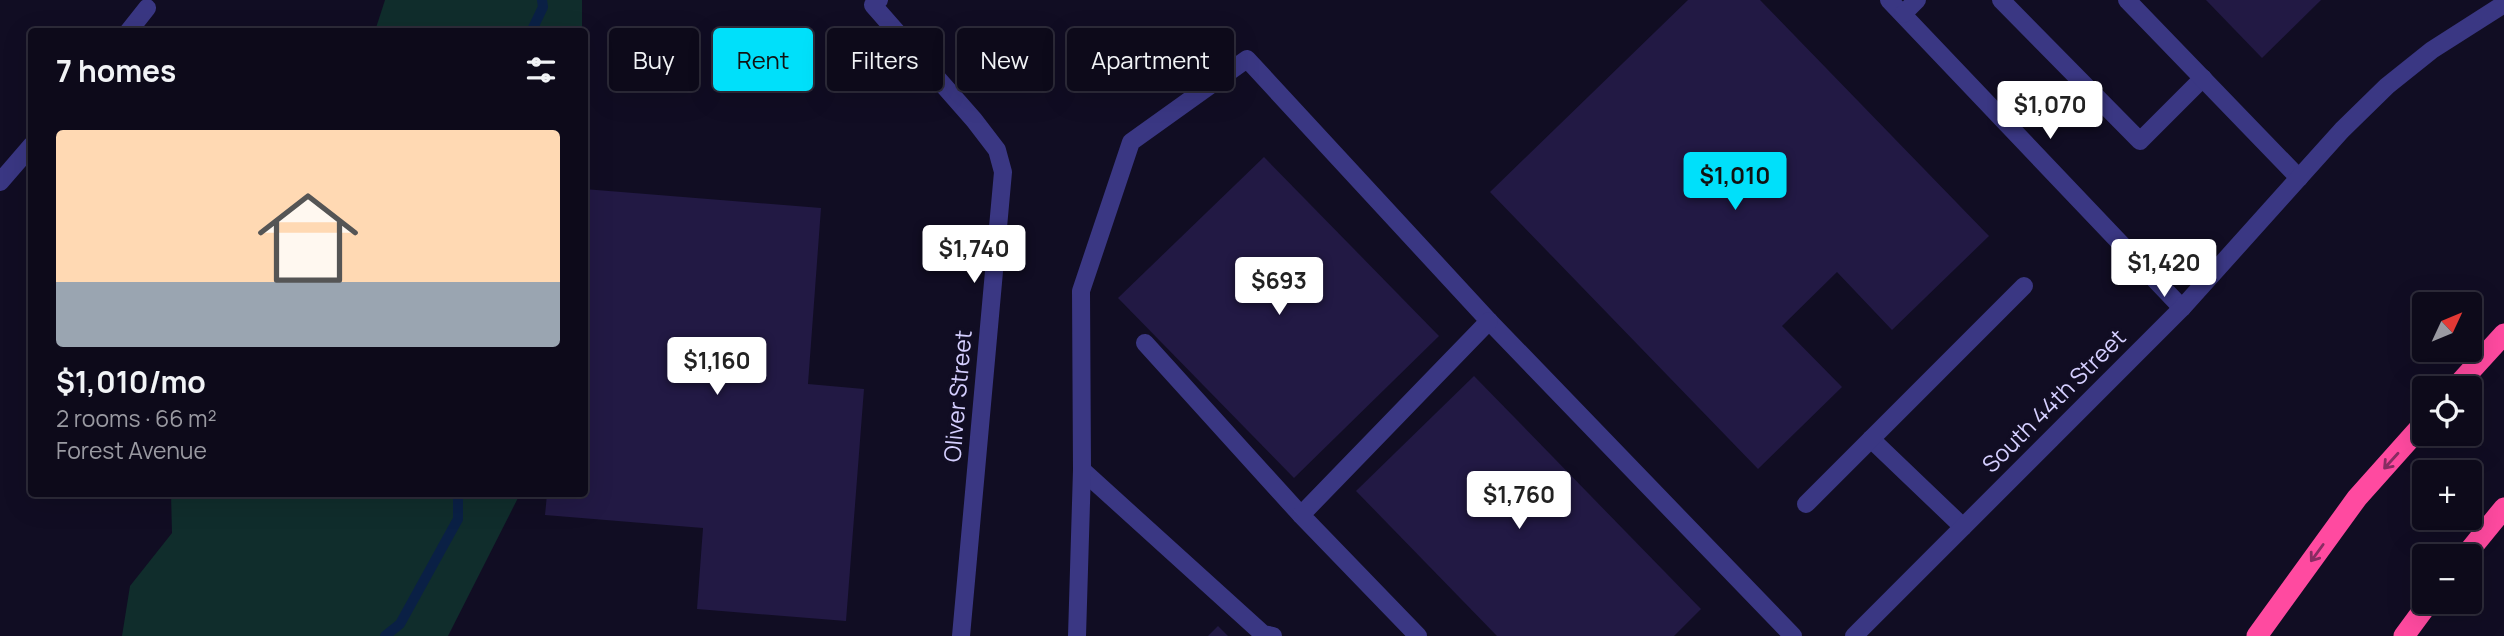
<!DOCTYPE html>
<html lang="en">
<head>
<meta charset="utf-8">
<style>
  body { margin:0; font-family:Manrope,sans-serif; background:#161323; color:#f1f3f6; height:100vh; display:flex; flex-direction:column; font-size:26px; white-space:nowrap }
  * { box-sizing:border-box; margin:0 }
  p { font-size:23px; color:#9a9aa2 }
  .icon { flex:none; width:38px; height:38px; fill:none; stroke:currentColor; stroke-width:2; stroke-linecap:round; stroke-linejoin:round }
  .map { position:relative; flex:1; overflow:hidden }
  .details { position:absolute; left:28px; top:28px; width:560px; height:469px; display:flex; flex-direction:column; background:#0d0a1a; border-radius:7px; box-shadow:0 7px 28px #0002,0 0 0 2px #2d2b39 }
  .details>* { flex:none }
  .top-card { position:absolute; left:609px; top:28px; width:665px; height:63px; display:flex; gap:14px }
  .needle { width:46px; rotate:46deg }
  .controls { position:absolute; left:2412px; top:292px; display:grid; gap:14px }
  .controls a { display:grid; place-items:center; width:70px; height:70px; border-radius:7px; background:#0d0a1a; box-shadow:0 7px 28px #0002,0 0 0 2px #2d2b39; font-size:35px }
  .price { position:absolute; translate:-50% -60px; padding:0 16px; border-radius:7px; background:#fff; color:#222; font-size:23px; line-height:46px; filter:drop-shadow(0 2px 4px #0008) }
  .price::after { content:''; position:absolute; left:50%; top:42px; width:21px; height:16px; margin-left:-10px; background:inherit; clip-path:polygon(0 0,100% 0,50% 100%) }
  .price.on { background:#00e0fa; color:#111 }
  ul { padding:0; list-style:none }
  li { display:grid; align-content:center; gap:14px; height:371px; padding:0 28px }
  li span { display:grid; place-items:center; height:217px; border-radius:7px; color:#555 }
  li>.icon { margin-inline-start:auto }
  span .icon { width:126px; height:126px; fill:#fffc; stroke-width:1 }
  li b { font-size:30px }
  h2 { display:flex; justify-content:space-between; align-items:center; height:84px; padding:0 28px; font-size:30px }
  .chip { padding:0 24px; border-radius:7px; background:#0d0a1a; box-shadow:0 7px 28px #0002,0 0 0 2px #2d2b39; font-size:24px; line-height:63px }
  .chip.on { background:#00e0fa; color:#111 }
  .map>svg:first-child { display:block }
  .green { fill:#102d2c }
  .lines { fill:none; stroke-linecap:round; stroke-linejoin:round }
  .stream { stroke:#0a2045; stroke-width:10 }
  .building { fill:#221944 }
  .minor { stroke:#3a3783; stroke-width:18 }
  .highway { stroke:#ff4aa0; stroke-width:21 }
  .oneway { stroke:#882c62 }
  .labels { text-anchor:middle; stroke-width:7; stroke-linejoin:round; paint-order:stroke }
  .street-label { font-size:23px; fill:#d5cfff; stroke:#110d23 }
</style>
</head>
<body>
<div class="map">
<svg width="2504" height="636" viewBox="0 0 2504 636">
  <rect width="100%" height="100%" fill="#110d23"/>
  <g class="green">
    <polygon points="385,0 582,0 582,31 375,31"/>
    <polygon points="171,494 520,494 448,636 122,636 130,586 172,533"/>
  </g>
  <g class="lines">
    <g class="stream">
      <polyline points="531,32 543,7 542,0"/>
      <polyline points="385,636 400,624 458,519 458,494"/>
    </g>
  </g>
  <g class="building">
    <polygon points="1688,0 1760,0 1989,236 1892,330 1837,272 1782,326 1842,387 1758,469 1490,192"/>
    <polygon points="2206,0 2321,0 2262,58"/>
    <polygon points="1264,157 1439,336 1294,478 1118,298"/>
    <polygon points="584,189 821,208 808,384 864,389 846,621 697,609 703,528 545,515 547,494 584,494"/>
    <polygon points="1474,376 1701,609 1674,636 1497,636 1356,491"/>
    <polygon points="1218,626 1228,636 1208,636"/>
  </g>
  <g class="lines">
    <g class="minor">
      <polyline points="879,0 873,5 974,120 997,150 1003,172 961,636"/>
      <polyline points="1889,0 2182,308"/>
      <polyline points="2001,0 2140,141 2203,78"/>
      <polyline points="2127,0 2299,178"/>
      <polyline points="1903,14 1917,0"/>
      <polyline points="128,32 147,8"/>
      <polyline points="0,182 32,145"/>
      <polyline points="1145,343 1301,515"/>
      <polyline points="1871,439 1963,527"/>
      <polyline points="1082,470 1263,634 1273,636"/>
      <polyline points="1806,504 2024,286"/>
      <polyline points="1077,636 1082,470 1081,291 1131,142 1247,59 1489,321 1793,636"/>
      <polyline points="1418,636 1301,515 1489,321"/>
      <polyline points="1854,636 2182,308 2342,130 2387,86 2432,50 2504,4"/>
    </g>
    <g class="highway">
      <polyline points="2455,388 2504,334"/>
      <polyline points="2465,556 2504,508"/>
      <polyline points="2257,636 2357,498 2424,423"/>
      <polyline points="2404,636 2429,602"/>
    </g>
  </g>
  <defs><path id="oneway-shaft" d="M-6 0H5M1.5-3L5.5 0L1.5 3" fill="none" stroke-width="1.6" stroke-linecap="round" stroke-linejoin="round" transform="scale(1.75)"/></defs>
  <g class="oneway">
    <use href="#oneway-shaft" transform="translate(2391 461) rotate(132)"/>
    <use href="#oneway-shaft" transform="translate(2317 553) rotate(126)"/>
  </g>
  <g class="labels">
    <g class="street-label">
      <text transform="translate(958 396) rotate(-85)" y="8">Oliver Street</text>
      <text transform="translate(2054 401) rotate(-45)" y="8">South 44th Street</text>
    </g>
  </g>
</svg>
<div class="controls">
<a><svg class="needle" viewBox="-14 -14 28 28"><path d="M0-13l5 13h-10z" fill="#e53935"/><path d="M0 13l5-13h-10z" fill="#9a9aa2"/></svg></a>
<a><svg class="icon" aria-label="locate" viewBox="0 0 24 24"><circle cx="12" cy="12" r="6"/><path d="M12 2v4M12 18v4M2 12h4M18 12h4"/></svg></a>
<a>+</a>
<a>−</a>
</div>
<b class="price" style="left:2050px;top:141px">$1,070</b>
<b class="price on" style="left:1735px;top:212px">$1,010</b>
<b class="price" style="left:974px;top:285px">$1,740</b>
<b class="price" style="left:2164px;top:299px">$1,420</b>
<b class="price" style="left:1279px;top:317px">$693</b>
<b class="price" style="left:717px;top:397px">$1,160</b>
<b class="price" style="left:1519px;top:531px">$1,760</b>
<div class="top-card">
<a class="chip">Buy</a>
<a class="chip on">Rent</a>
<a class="chip">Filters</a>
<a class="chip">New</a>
<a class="chip">Apartment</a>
</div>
<section class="details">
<h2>7 homes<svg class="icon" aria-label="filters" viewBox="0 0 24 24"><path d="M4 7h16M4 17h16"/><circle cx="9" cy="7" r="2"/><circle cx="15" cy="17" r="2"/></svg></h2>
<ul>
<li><span style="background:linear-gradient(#ffd9b3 70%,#9aa5b1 0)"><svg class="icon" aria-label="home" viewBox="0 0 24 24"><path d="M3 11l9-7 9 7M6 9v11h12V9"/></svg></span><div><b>$1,010/mo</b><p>2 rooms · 66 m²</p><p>Forest Avenue</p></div></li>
</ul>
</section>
</div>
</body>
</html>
